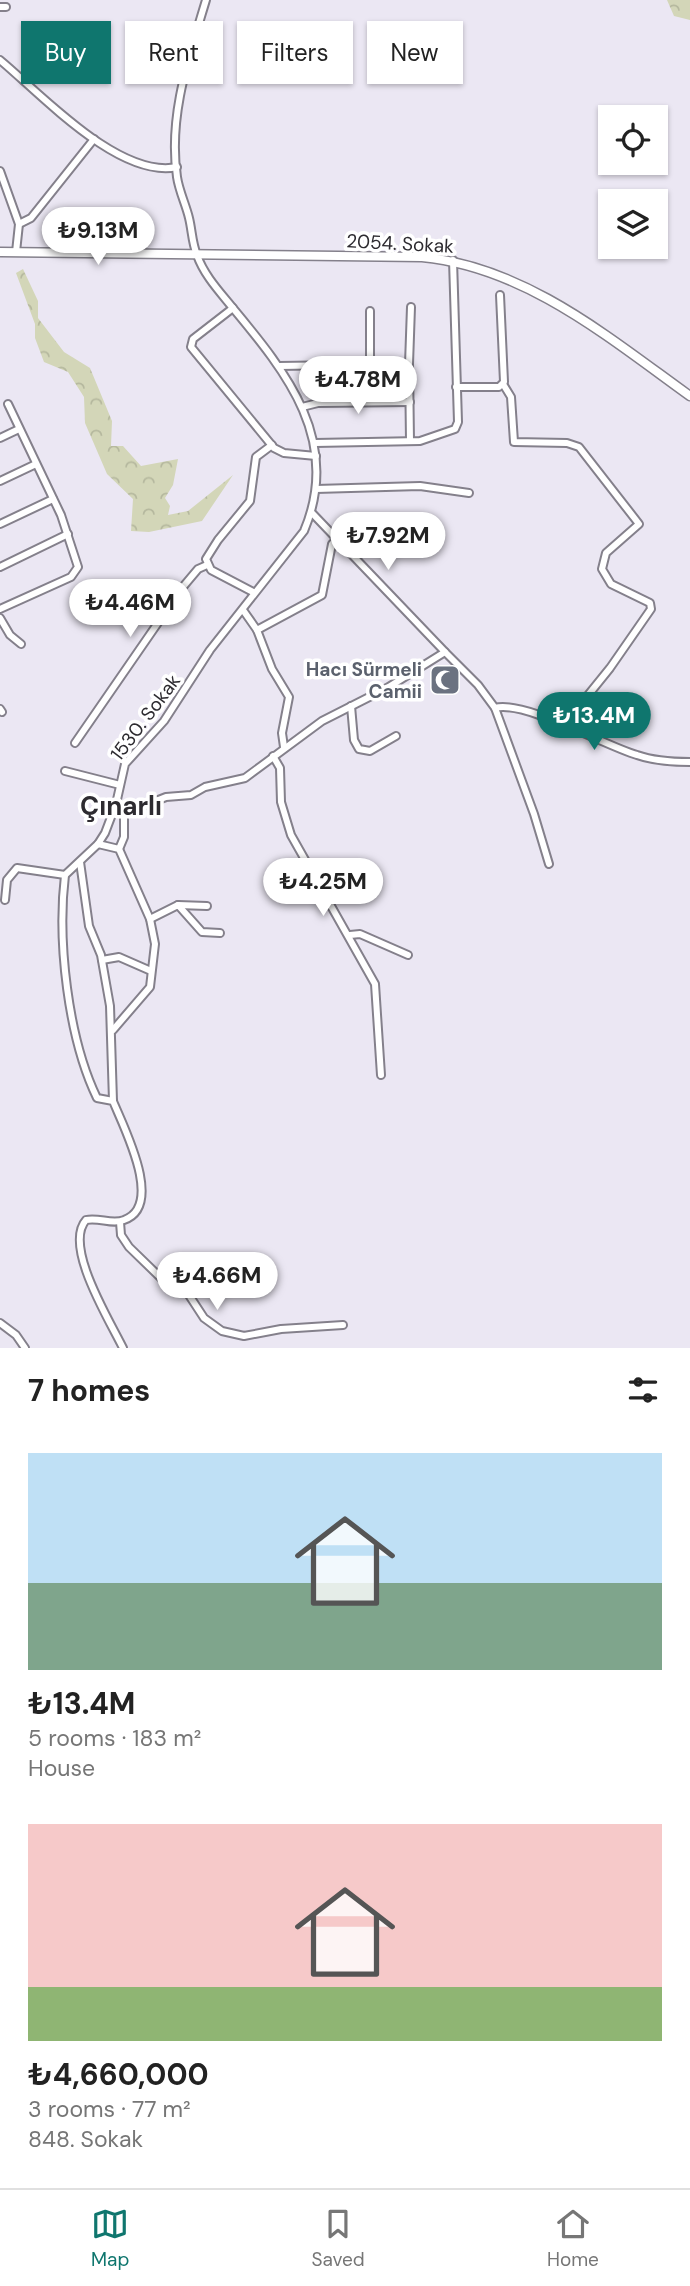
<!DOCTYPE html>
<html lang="en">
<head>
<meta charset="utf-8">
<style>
  body { margin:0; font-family:"DM Sans",sans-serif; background:#f6f6f6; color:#222; height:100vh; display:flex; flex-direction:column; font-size:26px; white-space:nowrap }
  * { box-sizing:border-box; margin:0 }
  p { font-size:23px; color:#767676 }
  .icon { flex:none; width:38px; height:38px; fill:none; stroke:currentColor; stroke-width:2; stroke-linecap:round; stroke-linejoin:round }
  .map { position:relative; height:1348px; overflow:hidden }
  .side { display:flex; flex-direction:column; background:#fff; flex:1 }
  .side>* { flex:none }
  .top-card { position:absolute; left:21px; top:21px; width:649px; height:63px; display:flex; gap:14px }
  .controls { position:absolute; left:598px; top:105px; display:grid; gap:14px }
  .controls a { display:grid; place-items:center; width:70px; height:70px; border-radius:0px; background:#fff; box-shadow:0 2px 5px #0004; font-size:35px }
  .price { position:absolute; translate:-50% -60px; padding:0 16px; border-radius:24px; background:#fff; color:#222; font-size:23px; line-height:46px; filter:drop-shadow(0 2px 4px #0008) }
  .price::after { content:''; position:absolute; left:50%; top:42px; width:21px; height:16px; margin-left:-10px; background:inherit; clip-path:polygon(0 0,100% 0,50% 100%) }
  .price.on { background:#0f766e; color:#fff }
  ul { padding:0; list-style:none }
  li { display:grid; align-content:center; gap:14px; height:371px; padding:0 28px }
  li span { display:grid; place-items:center; height:217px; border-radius:0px; color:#555 }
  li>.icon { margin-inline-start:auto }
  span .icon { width:126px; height:126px; fill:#fffc; stroke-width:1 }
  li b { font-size:30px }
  h2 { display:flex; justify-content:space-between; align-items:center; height:84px; padding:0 28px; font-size:30px }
  .chip { padding:0 24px; border-radius:0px; background:#fff; box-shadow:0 2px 5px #0004; font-size:24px; line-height:63px }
  .chip.on { background:#0f766e; color:#fff }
  .menu { display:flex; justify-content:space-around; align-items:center; height:98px; border-top:2px solid #e0e0e0; background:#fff; font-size:19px; color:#767676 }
  .menu a { display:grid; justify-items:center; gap:4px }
  .menu .on { color:#0f766e }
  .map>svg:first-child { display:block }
  .forest { fill:url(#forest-crowns) }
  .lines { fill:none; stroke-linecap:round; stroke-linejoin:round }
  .street-casing { stroke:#84808b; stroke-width:10 }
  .secondary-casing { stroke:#84808b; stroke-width:11 }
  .street { stroke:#fff; stroke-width:6 }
  .secondary { stroke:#fff; stroke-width:8 }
  .labels { text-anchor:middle; stroke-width:7; stroke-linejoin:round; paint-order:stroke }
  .street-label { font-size:19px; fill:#2d2b30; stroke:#fff }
  .worship-label { font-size:19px; font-weight:bold; fill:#5b616d; stroke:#fff; text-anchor:end }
  .district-label { font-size:26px; font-weight:bold; fill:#2d2b30; stroke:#fff }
</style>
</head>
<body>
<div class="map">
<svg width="690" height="1348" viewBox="0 0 690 1348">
  <defs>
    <pattern id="forest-crowns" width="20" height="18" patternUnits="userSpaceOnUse" patternTransform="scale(1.75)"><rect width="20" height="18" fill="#d3d6b8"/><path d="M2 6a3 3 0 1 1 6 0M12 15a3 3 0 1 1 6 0" fill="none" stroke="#b5b89e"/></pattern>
  </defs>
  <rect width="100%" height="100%" fill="#ebe7f3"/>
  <g class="forest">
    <polygon points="667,0 690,0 690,20 674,16"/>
    <polygon points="23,269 38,301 38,318 64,352 90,368 112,421 111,446 123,446 141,466 178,459 173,485 165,498 170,506 168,515 188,511 233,475 202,521 149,532 131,531 133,499 107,474 85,423 84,397 68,372 44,362 35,338 35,324 16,273"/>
  </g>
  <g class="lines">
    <g class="street-casing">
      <g id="street">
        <polyline points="0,7 6,7"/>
        <path d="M0,60C41,94 119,179 177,167"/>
        <polyline points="0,171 19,224 16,252"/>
        <polyline points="19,224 31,218 94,139"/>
        <polyline points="233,308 193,339 191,347 274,448 284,453 316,456"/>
        <polyline points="370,311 370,362"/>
        <polyline points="409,364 411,307"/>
        <polyline points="279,366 409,364 410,441"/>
        <polyline points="503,384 511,397 514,442 567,443 579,447 639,524 606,553 602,569 611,584 650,603 651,609 610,668 564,725"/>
        <polyline points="456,387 499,387 504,382 500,295"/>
        <polyline points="302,407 318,403 410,402"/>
        <polyline points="0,438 19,429"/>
        <polyline points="315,443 420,441 455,429 458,422 453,260"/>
        <polyline points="0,481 36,464"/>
        <polyline points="316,489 420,486 469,493"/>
        <polyline points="312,513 445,652"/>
        <polyline points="0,524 53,499"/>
        <polyline points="0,567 68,534"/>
        <polyline points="253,592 211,570 206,559 218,540 250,501 256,457 272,445"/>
        <polyline points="0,609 71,577 78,567 61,515 8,404"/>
        <polyline points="243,610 257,630 272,669 289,697 282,733 284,747"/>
        <polyline points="0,618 10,635 21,644"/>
        <polyline points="257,630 322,595 332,544 338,538"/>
        <polyline points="351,706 354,740 359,749 370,751 396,736"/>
        <path d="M495,708C525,700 605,746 637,755C654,761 672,762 690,762"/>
        <polyline points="0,709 2,712"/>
        <polyline points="75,743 182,588 198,569 207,565"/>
        <polyline points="273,756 280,768 281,802 291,835 375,984 381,1075"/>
        <polyline points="65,771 120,785"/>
        <polyline points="114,809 133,810 166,797 191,795 205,787 245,778 322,721 387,688 445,652 478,685 495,708 534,814 549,864"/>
        <polyline points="98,844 119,849 150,919 155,944 150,987 113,1030"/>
        <polyline points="119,849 124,837 124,810"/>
        <polyline points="80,862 89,926 101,955 110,1006 113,1101"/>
        <polyline points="5,900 7,880 17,868 65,875"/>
        <polyline points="178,905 207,906"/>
        <polyline points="150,919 178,905 202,932 220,933"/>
        <polyline points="350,935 360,934 408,955"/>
        <polyline points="102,960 119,957 151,971"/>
        <polyline points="120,1222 121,1235 129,1247 164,1281 187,1292 204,1318 222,1331 244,1336 281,1329 343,1325"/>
        <polyline points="0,1323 16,1335 25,1348"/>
        <path d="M123,1348C110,1321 63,1246 86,1220C99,1217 112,1225 124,1220C165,1206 123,1126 113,1101L97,1098C68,1038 57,941 65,875L98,844L105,833L116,804L125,764L164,721L210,650L304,531C342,441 287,373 232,307C219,291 204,275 197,255C192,243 192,230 189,218C186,205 179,191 177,177C168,116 189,57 206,0"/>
      </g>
    </g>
    <g class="secondary-casing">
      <path id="secondary" d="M0,252L422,257C525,267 608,337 690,396"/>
    </g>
    <use href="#street" class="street"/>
    <use href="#secondary" class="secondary"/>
  </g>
  <defs>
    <g id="mosque-square" transform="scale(1.575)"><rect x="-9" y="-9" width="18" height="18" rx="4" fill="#6b7280" stroke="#fff"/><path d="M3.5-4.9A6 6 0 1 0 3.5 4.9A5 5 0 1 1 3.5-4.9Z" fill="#fff"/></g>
  </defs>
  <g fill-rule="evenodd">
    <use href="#mosque-square" x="445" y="680"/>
  </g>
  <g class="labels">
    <g class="street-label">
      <text transform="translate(400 243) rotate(3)" y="7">2054. Sokak</text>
      <text transform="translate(145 717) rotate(-53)" y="7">1530. Sokak</text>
    </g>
    <g class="worship-label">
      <text x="422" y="676">Hacı Sürmeli<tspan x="422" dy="22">Camii</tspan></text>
    </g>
    <g class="district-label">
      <text x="121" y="815">Çınarlı</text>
    </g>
  </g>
</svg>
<div class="controls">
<a><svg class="icon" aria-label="locate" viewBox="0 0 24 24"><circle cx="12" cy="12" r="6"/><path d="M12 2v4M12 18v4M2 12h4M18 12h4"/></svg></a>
<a><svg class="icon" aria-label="layers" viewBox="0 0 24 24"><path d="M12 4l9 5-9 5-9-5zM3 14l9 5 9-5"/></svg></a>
</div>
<b class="price" style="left:98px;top:267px">₺9.13M</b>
<b class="price" style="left:358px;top:416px">₺4.78M</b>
<b class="price" style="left:388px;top:572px">₺7.92M</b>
<b class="price" style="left:130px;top:639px">₺4.46M</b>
<b class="price on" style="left:594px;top:752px">₺13.4M</b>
<b class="price" style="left:323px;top:918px">₺4.25M</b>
<b class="price" style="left:217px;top:1312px">₺4.66M</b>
<div class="top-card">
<a class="chip on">Buy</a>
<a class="chip">Rent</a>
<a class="chip">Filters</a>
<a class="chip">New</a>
</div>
</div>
<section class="side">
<h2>7 homes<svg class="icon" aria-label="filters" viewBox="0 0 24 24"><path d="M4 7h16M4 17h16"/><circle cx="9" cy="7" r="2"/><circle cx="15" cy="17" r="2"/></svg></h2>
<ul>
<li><span style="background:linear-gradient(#bfe0f5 60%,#7fa58c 0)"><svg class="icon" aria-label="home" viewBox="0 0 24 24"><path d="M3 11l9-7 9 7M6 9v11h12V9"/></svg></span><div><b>₺13.4M</b><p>5 rooms · 183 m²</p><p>House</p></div></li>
<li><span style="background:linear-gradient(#f6c9c9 75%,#8fb573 0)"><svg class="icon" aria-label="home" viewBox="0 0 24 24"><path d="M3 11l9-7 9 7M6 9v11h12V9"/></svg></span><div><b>₺4,660,000</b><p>3 rooms · 77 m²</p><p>848. Sokak</p></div></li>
</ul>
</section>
<nav class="menu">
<a class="on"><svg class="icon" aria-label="map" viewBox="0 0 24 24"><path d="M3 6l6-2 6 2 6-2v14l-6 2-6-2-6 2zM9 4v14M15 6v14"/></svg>Map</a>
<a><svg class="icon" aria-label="saved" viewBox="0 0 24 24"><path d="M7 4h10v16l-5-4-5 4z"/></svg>Saved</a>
<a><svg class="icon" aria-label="home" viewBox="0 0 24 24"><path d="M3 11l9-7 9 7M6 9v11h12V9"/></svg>Home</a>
</nav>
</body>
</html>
